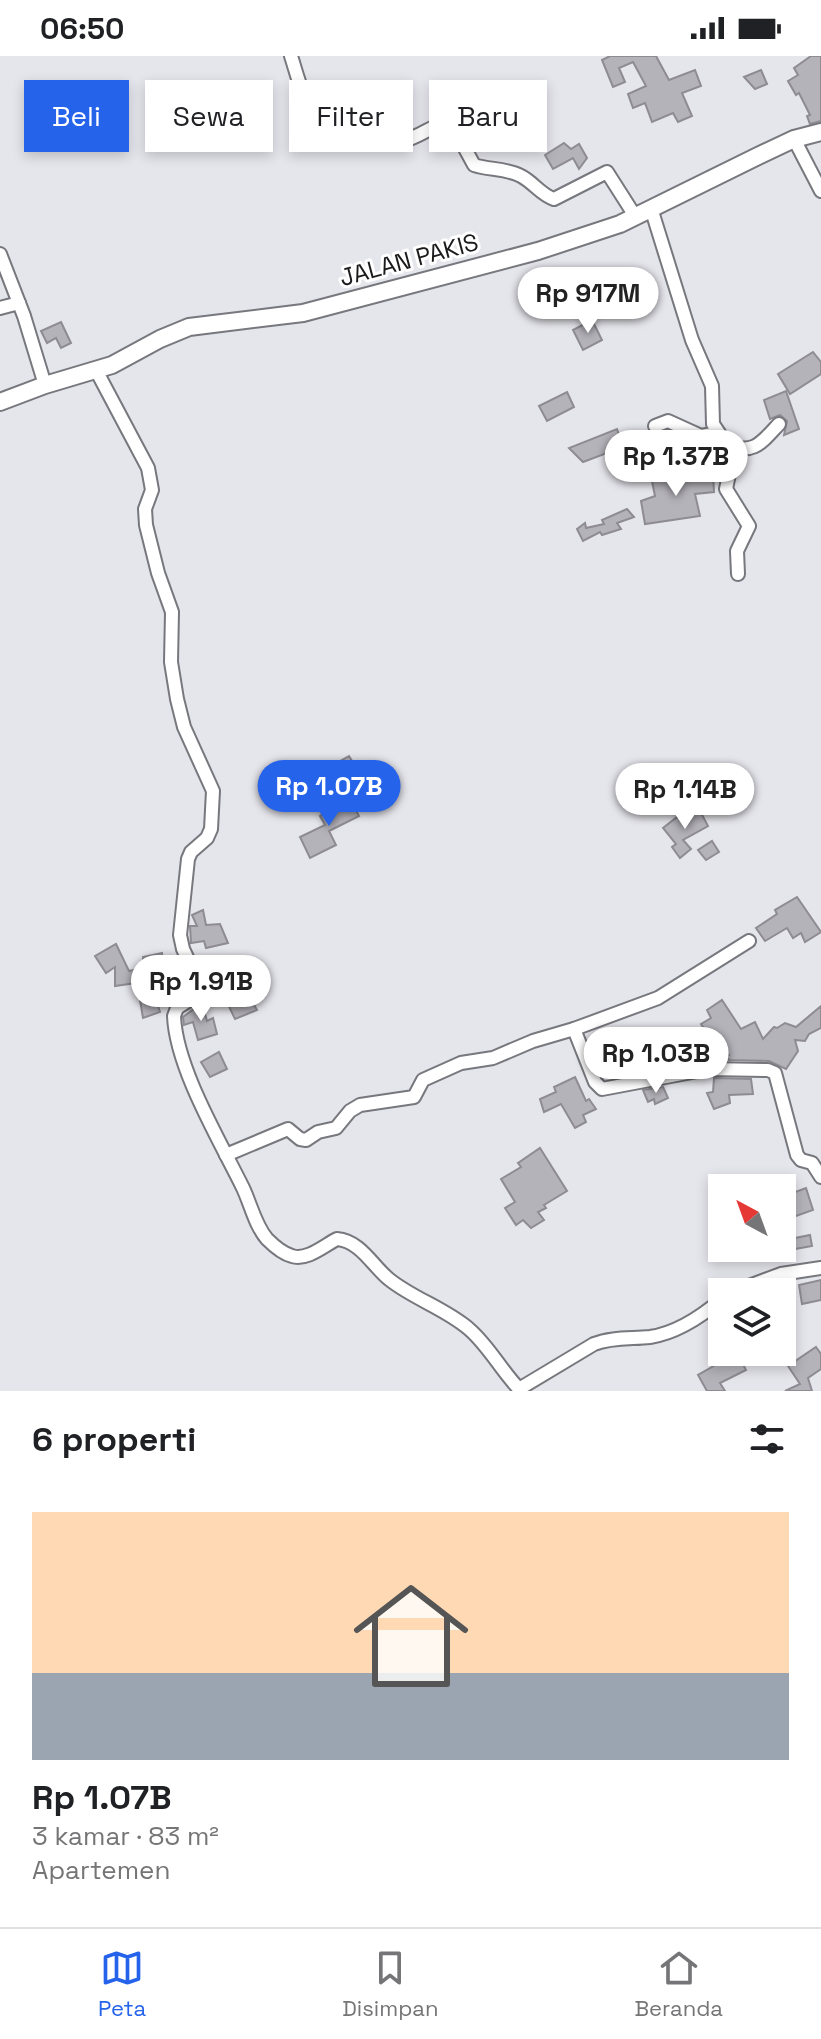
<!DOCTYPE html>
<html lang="id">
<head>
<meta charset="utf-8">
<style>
  body { margin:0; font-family:"Space Grotesk",sans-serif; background:#f6f6f6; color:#202124; height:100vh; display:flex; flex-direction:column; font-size:30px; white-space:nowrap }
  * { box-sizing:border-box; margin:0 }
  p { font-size:26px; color:#757577 }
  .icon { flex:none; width:44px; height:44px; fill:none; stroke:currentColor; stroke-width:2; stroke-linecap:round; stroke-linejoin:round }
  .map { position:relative; height:1335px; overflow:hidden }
  .sheet { display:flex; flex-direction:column; background:#fff; flex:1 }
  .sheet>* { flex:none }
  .guide { position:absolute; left:24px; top:24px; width:774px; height:72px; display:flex; gap:16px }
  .needle { width:52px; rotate:319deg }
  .buttons { position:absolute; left:708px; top:1118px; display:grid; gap:16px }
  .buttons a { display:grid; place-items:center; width:88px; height:88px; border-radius:0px; background:#fff; box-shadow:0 4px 12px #0003; font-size:40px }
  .price { position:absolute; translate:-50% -68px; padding:0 18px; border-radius:28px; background:#fff; color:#222; font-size:26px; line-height:52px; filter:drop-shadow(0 2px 4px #0008) }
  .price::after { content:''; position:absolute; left:50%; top:48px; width:24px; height:18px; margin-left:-12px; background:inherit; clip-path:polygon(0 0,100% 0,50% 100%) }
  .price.selected { background:#2563eb; color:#fff }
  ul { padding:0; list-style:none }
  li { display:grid; align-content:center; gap:16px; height:424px; padding:0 32px }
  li+li { border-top:2px solid #e0e0e0 }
  li span { display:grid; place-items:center; height:248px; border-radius:0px; color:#555 }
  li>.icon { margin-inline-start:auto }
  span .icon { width:144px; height:144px; fill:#fffc; stroke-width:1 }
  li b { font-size:34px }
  h2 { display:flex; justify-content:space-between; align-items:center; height:96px; padding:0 32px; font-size:34px }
  .tag { padding:0 28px; border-radius:0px; background:#fff; box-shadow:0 4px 12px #0003; font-size:28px; line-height:72px }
  .tag.selected { background:#2563eb; color:#fff }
  .status { display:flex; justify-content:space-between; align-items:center; height:56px; padding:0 40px; background:#fff; direction:ltr }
  .status svg { height:22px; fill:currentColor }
  .menu { display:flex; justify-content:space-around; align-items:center; height:112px; border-top:2px solid #e0e0e0; background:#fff; font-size:22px; color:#757577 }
  .menu a { display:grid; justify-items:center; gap:4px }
  .menu .selected { color:#2563eb }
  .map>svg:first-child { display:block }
  .building { fill:#b5b3ba; stroke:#8e8c92; stroke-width:2 }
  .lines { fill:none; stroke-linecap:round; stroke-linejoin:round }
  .minor-casing { stroke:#77777e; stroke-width:16 }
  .tertiary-casing { stroke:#77777e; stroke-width:20 }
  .minor { stroke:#fff; stroke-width:12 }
  .tertiary { stroke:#fff; stroke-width:16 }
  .labels { text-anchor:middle; stroke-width:6; stroke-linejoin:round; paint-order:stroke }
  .street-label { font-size:24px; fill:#1a1a1c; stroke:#fff }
</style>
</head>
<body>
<div class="status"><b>06:50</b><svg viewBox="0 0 49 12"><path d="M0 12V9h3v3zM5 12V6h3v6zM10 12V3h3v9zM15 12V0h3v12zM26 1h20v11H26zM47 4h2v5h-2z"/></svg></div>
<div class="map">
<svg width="821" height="1335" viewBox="0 0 821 1335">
  <rect width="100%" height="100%" fill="#e5e5ec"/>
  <g class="building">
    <polygon points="610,0 656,0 669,24 695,14 701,30 682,37 692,60 678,66 673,57 652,66 645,47 633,52 628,38 646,30 633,6 619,12 625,26 613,31 602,4"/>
    <polygon points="811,0 821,0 821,65 810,68 807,60 810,59 799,37 796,39 788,25 798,19 794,12"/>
    <polygon points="761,14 767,28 755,33 744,21"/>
    <polygon points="564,87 571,93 579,88 587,102 579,113 573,102 553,113 545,99"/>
    <polygon points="592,264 602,284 583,294 573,274"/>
    <polygon points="61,266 71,287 61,292 56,282 47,287 41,275"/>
    <polygon points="813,296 821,306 821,318 790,338 778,318"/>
    <polygon points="786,335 799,373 784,379 787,365 780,359 770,363 764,344"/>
    <polygon points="567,336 574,351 547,365 539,350"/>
    <polygon points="617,373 623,391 583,406 569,392"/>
    <polygon points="713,418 714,436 695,438 700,460 645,468 641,445 655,440 652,425"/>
    <polygon points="627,453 634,461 617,467 621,473 602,479 600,476 583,485 577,473 585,467 586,472 604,468 602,464"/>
    <polygon points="349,700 360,718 330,733 307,750 305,746 296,753 286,735 294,728 299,736 328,717 326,713"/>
    <polygon points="348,740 359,760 329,775 336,789 310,802 300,781 325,769 320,760"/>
    <polygon points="699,753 708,770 683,784 691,793 680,802 672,791 676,788 663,772 677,761 681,764"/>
    <polygon points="712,785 719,796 706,804 698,794"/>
    <polygon points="797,841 821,876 805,886 801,877 793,882 787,872 765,885 756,872 777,858 775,854"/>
    <polygon points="203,854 206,869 220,868 228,887 206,892 204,885 191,887 190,870 197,870 192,859"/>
    <polygon points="116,888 129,915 143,912 143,901 162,897 164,923 115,930 115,911 106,917 95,900"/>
    <polygon points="208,917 211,925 235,917 245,939 248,938 257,954 235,963 223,938 208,944 211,934 205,918"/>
    <polygon points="154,938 160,956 143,962 140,944"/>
    <polygon points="722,944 741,973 755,966 763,983 774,971 777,972 785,967 796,971 821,950 821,972 809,978 805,985 795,984 798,995 786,1013 769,1005 729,1004 726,1000 729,999 719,980 713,987 701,968 711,962 707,954"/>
    <polygon points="202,947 207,965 213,962 217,978 198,984 193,966 184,969 183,961"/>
    <polygon points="660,976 672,999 679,997 682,1009 650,1015 648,1010 624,1017 617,998 641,991 639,985"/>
    <polygon points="219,996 227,1013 210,1021 201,1006"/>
    <polygon points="575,1021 586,1045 589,1043 596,1053 583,1059 586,1066 575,1072 561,1048 544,1056 540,1043 556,1036 554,1031"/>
    <polygon points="714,1022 751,1023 753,1038 729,1039 730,1047 714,1053 707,1037 713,1036"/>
    <polygon points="663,1031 668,1042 655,1048 654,1043 648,1046 643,1034"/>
    <polygon points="540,1092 567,1135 544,1149 546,1152 538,1156 544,1164 531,1172 523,1164 516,1169 505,1152 515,1146 501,1123 521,1111 518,1107"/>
    <polygon points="806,1132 813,1154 785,1164 782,1141"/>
    <polygon points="792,1168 795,1182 810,1179 812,1190 795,1193 794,1188 784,1190 782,1171"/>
    <polygon points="821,1224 821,1244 802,1248 799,1229"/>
    <polygon points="816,1291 821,1298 821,1313 808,1322 812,1335 785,1335 800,1328 788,1310"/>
    <polygon points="737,1297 746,1314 720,1327 725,1335 707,1335 698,1319"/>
  </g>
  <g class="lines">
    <g class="minor-casing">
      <g id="minor">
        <path d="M291,0C295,12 298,25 303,36C323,73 362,95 403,85C420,81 434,68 450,65L474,109C489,114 506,112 521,120C533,126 541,139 554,143L607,116L635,160"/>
        <polyline points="794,83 821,135"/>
        <polyline points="651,152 692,284 712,330 713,368 727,389 732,403 726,433 749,470 737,495 738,518"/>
        <polyline points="0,198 24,260 45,329"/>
        <polyline points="0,252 19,247"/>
        <path d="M96,314L148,412L152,434L145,453L146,469L158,517L172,556L171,606L177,643L184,671L213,735L211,773L207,782L191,796L188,803L180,879L183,893L201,931L202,936L177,952L174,960C176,1012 220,1085 243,1132C251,1149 255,1169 267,1183C273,1189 284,1198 292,1200C307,1205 325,1189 337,1183C361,1185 373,1211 390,1224C414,1243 446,1253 469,1273C489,1290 502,1316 521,1335"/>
        <polyline points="655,370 668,365 701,380 718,377"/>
        <path d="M727,389C754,399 761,387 779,368"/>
        <polyline points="574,973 595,1026 602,1033 708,1013 768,1014 775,1017 797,1099 801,1104 812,1107 821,1121"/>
        <polyline points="226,1099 288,1073 300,1083 306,1084 318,1076 336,1072 350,1055 360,1049 414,1041 423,1024 461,1007 493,1002 533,985 574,973 658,942 749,885"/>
        <polyline points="733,1236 781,1218 821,1212"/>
        <path d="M519,1333L594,1288C612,1281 632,1283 650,1281C677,1277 702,1260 722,1243"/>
      </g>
    </g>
    <g class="tertiary-casing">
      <polyline id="tertiary" points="0,346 45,329 112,309 160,283 189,271 303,257 538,195 620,168 758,100 794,83 821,76"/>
    </g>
    <use href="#minor" class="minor"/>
    <use href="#tertiary" class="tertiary"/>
  </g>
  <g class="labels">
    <g class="street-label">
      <text transform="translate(409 204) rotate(-15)" y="8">JALAN PAKIS</text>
    </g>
  </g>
</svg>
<div class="buttons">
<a><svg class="needle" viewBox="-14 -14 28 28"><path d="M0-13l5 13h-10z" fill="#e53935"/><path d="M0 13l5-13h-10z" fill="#757577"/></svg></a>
<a><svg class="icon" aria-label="layers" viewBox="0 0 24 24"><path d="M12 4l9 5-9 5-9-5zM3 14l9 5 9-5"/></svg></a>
</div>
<b class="price" style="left:588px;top:279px">Rp 917M</b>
<b class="price" style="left:676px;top:442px">Rp 1.37B</b>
<b class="price selected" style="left:329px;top:772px">Rp 1.07B</b>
<b class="price" style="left:685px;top:775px">Rp 1.14B</b>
<b class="price" style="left:201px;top:967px">Rp 1.91B</b>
<b class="price" style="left:656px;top:1039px">Rp 1.03B</b>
<div class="guide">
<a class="tag selected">Beli</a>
<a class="tag">Sewa</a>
<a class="tag">Filter</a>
<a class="tag">Baru</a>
</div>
</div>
<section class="sheet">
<h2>6 properti<svg class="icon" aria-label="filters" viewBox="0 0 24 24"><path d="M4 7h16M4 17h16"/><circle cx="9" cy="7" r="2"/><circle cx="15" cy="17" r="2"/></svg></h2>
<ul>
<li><span style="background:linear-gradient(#ffd9b3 65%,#9aa5b1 0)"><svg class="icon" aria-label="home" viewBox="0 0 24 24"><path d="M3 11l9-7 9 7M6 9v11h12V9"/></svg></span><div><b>Rp 1.07B</b><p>3 kamar · 83 m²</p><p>Apartemen</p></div></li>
</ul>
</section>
<nav class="menu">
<a class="selected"><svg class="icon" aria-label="map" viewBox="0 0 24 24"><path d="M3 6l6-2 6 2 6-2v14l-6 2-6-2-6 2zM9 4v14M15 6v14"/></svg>Peta</a>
<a><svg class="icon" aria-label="saved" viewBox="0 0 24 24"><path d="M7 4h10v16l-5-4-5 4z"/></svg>Disimpan</a>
<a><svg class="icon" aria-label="home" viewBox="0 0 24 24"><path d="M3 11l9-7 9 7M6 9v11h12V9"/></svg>Beranda</a>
</nav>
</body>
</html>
